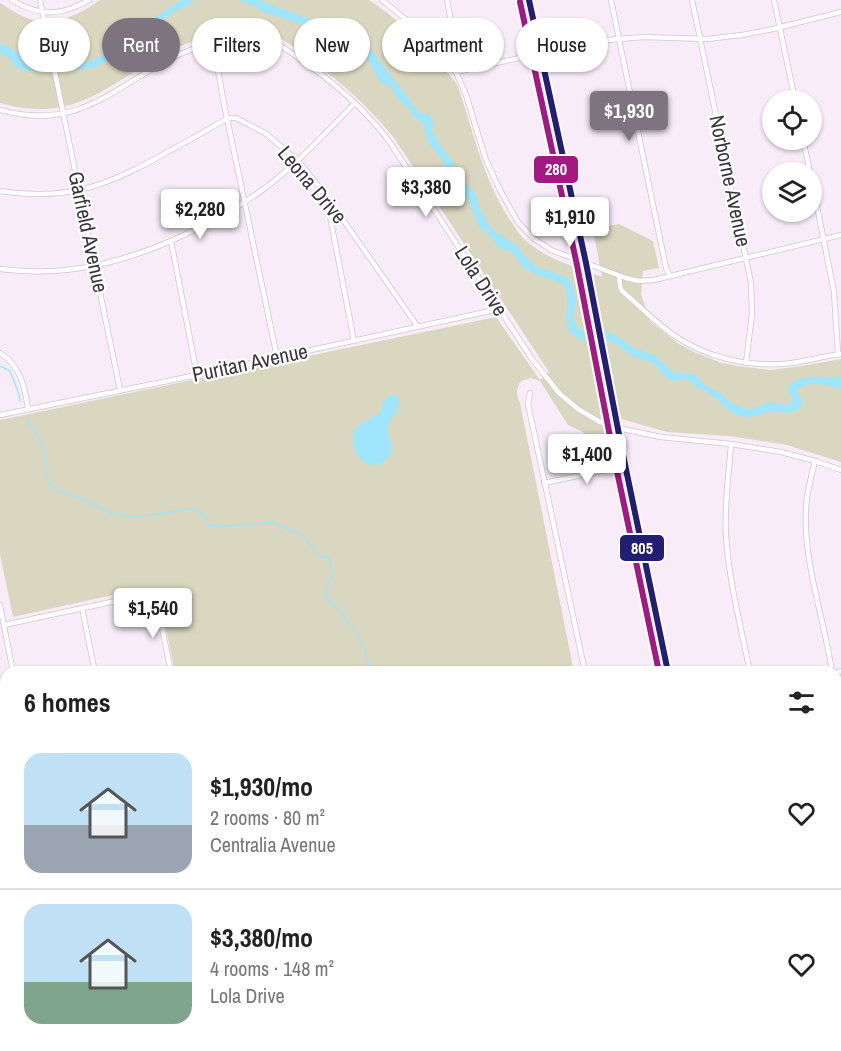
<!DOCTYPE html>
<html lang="en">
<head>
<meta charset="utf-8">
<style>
  body { margin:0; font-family:"Archivo Narrow",sans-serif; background:#f2f2f2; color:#222; height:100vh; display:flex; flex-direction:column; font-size:22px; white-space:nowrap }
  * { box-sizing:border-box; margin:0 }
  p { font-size:20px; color:#767676 }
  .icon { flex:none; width:33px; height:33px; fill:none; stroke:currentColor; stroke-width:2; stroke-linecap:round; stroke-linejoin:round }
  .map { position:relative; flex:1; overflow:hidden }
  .side { position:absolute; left:0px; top:666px; width:842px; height:386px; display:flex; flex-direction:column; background:#fff; border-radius:18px 18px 0 0; box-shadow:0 2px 4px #0004 }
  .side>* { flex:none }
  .hud { position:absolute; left:18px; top:18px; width:806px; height:54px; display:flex; gap:12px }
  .tools { position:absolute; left:762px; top:90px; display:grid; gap:12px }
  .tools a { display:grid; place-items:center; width:60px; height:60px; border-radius:50%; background:#fff; box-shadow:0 2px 4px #0004; font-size:30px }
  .price { position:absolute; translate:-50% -51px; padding:0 14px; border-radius:6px; background:#fff; color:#222; font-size:20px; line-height:39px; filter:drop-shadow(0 2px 3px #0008) }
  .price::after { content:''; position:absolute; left:50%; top:36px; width:18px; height:14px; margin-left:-9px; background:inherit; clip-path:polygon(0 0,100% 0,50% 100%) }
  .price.current { background:#7e747f; color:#fff }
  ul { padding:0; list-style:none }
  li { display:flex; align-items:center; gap:18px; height:150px; padding:0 24px }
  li+li { border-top:2px solid #e0e0e0 }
  li span { display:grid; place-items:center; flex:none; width:168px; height:120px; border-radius:18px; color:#555 }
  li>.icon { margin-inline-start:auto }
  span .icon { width:72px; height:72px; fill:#fffc; stroke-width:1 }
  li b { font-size:26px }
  h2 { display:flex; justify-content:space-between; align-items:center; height:72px; padding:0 24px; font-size:26px }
  .pill { padding:0 21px; border-radius:27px; background:#fff; box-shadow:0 2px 4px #0004; font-size:21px; line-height:54px }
  .pill.current { background:#7e747f; color:#fff }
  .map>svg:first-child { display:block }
  .green { fill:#d9d7bf }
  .water { fill:#9fe6fc }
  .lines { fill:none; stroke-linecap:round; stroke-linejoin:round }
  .stream { stroke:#9fe6fc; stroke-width:1.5 }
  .river { stroke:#9fe6fc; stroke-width:9 }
  .street-casing { stroke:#d0c6d0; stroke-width:6 }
  .secondary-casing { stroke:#d0c6d0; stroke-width:8 }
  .street { stroke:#fefcfe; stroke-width:4.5 }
  .secondary { stroke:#fefcfe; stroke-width:6 }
  .bus-1-casing { stroke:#fff; stroke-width:10 }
  .bus-2-casing { stroke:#fff; stroke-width:10 }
  .bus-1 { stroke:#221e72; stroke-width:6 }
  .bus-2 { stroke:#a31984; stroke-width:6 }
  .labels { text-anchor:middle; stroke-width:4.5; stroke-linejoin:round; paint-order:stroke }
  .street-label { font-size:21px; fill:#3c343d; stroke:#fff }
  .line-badge { stroke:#fff; stroke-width:2 }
  .badge-label { font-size:16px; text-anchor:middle; font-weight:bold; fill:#fff }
</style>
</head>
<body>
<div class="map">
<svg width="841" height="1051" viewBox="0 0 841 1051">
  <rect width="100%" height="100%" fill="#f8ecf9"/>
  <path class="green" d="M100,0H369C395,16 412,35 432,56C441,65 449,74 457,84C473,129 482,176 508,217C513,224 518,233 524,239C545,259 576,267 602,277L593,229L619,224L653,241L659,268L643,271L641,294L650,321L679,344L694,352L722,363L738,366L770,370L802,366L841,359V462L787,445L729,436L667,432L604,414L608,462L595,464L583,432L568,425L540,381L531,378L521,381C516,389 516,394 520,403L574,672H175L159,596L155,591L145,588L13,617L0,554V420L496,317L540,380L549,372L394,138C370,108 342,83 311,60C297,50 282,37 265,31C248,25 231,30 215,35C202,39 189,42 176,48C165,53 155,60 144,66C93,97 63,121 0,103V3C10,9 22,18 34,20C58,25 81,14 100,0Z"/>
  <g class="water">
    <polygon points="181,0 193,0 187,6 175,11 160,22 141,41 128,49 115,53 105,62 93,68 48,72 30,71 17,68 13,65 11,58 0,52 0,45 14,51 17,59 21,62 31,64 58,63 67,64 88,62 103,55 106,50 111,47 120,45 136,37 149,21"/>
    <path d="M238,0H259L325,25L351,40L359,39L365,42L418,111L422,114L428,113L433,121L432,131L440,145L453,162L457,173L476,195L479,208L491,229L519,247L523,255L535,266L565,277L571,281L576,299L573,315L575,324L578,328L586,333L608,332L615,335L632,347L656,356L670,370L675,372L696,375L706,386L722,394L730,402L742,408L753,409L767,402L790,405L792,397L787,390V386C796,378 814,376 826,377C831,377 836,378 841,378V389C824,386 813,379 797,389V391L803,403C797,415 786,413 774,412C764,411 756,418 747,417C733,416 725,407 715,398C705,390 698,391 688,380L685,379L680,381L668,380L653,363L631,356L617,345L609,341L586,344L584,340C553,333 575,303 563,284L540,276L524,269L513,253L496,246L494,240L478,225L476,221L469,201L457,187L448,173L441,159L427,141L423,124L419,120L415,119L408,108L398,99L390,87L380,82L364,53L359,50L344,48L337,40L324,33L295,22L263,12L254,6Z"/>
    <path d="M390,395H397C403,408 392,414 388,425C384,435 397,446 389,456C369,482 343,445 356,428C362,421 372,418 380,413L383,401Z"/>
  </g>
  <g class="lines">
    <g class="stream">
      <polyline points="0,366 10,371 19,394 20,401"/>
      <path d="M26,420L36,434L43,447L48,482L53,489L86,500L108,512L127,516H145L190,509L202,513L209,525L220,527L272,522L303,536L311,545L316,554L329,558C330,563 333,568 332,573C332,581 325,588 324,597C334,601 358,634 363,645C367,653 368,663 371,672"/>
    </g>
    <polyline class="river" points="0,48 31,66 38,67"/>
    <g class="street-casing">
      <g id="street">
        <path d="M12,0C40,17 61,16 89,0"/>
        <polyline points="40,0 120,390"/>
        <polyline points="382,0 408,21 431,48 456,72 466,95 486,160 500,190 518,222 533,238 551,250 626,278 638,281 654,280 841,235"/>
        <polyline points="447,0 460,70"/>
        <polyline points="611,0 666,268 670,276"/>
        <polyline points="692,0 751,283 752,314 746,363"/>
        <polyline points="774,0 795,100"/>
        <polyline points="213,42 224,104 277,357"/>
        <polyline points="456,72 596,41 643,37 707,39 742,35 773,29 841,12"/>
        <path d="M0,110C77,131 110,90 172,58C183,52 194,49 206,44C225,37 243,31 263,37C280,43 295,56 310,66C339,87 367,112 389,141L532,359L559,393L578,409L600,422L618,428L661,437L731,444L781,452L815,461L841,470"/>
        <polyline points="803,140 810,172"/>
        <polyline points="812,181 834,292 838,354"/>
        <path d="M0,191C71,202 111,184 171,150C190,140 209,129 228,118H236L265,133L297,160L316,183L346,224L418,327"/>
        <polyline points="327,201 354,341"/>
        <polyline points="171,241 197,375"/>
        <path d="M0,269C66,278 127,262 186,234C215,220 243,205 269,185C300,161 327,131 355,103"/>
        <path d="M619,276L620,286L622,291C640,306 656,323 675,336C706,357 745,366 781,364C802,363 821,356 841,354"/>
        <path d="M0,353C20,365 25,387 28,409"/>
        <polyline points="530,393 528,404 585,672"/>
        <polyline points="0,415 197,375 499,309"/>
        <path d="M731,444C729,474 724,505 726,536C729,582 741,627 750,672"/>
        <path d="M815,461C812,473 809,485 807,497C800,556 824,615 832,672"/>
        <polyline points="544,483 625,466"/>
        <polyline points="0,605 13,672"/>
        <polyline points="82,608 95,672"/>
        <polyline points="4,625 148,594 153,597 157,603 171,672"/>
        <polyline points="836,673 841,671"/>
        <polyline points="836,688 841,715"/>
        <polyline points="0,847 6,846"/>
        <polyline points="88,1046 89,1051"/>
        <polyline points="171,1046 172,1051"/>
        <polyline points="250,1046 252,1051"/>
        <polyline points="339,1046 341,1051"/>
        <polyline points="454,1046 455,1051"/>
        <polyline points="525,1046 526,1051"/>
        <polyline points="597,1046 598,1051"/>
        <polyline points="829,1046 830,1051"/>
      </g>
    </g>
    <g class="secondary-casing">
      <g id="secondary">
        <polyline points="529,0 586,263 622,450 668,672"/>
        <polyline points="836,894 841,893"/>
        <polyline points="747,1046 748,1051"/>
        <polyline points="110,1051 137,1046"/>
      </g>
    </g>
    <use href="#street" class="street"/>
    <use href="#secondary" class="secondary"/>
    <g class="bus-1-casing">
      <polyline id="bus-1" points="529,0 586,263 622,450 668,672"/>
    </g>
    <g class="bus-2-casing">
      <polyline id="bus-2" points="520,2 577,265 613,452 659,672"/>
    </g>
    <use href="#bus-1" class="bus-1"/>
    <use href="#bus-2" class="bus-2"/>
  </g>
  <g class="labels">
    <g class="street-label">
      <text transform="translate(730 181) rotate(78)" y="7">Norborne Avenue</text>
      <text transform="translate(312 185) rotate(50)" y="7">Leona Drive</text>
      <text transform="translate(88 232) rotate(78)" y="7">Garfield Avenue</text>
      <text transform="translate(481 281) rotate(57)" y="7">Lola Drive</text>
      <text transform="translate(250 363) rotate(-12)" y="7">Puritan Avenue</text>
    </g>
  </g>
  <g class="line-badge">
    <rect x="533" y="155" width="46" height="29" rx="6" fill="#a31984"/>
    <rect x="619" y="534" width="46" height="28" rx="6" fill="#221e72"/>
  </g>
  <g class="badge-label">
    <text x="556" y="175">280</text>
    <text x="642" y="554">805</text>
  </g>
</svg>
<div class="tools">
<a><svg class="icon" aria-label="locate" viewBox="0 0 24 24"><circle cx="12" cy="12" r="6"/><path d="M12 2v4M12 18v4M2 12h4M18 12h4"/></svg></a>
<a><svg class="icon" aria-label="layers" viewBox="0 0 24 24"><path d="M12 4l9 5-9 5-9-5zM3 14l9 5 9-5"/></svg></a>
</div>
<b class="price current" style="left:629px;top:142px">$1,930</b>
<b class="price" style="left:426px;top:218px">$3,380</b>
<b class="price" style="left:200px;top:240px">$2,280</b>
<b class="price" style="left:570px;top:248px">$1,910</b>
<b class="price" style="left:587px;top:485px">$1,400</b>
<b class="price" style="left:153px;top:639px">$1,540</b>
<div class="hud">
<a class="pill">Buy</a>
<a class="pill current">Rent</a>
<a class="pill">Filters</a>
<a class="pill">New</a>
<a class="pill">Apartment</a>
<a class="pill">House</a>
</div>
<section class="side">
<h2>6 homes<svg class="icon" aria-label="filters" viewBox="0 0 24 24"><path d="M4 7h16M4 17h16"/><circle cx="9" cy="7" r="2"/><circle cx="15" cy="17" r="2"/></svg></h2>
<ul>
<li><span style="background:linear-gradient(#bfe0f5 60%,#9aa5b1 0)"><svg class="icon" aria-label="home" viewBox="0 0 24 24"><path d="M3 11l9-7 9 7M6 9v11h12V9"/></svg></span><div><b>$1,930/mo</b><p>2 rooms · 80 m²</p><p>Centralia Avenue</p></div><svg class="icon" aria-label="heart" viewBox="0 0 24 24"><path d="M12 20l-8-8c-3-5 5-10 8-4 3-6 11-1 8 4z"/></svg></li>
<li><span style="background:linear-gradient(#bfe0f5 65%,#7fa58c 0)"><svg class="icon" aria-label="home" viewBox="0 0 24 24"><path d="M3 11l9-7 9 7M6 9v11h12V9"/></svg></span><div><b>$3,380/mo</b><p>4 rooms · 148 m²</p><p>Lola Drive</p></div><svg class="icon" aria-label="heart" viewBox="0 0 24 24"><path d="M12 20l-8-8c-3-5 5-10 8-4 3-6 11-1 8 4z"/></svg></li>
</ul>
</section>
</div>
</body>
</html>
